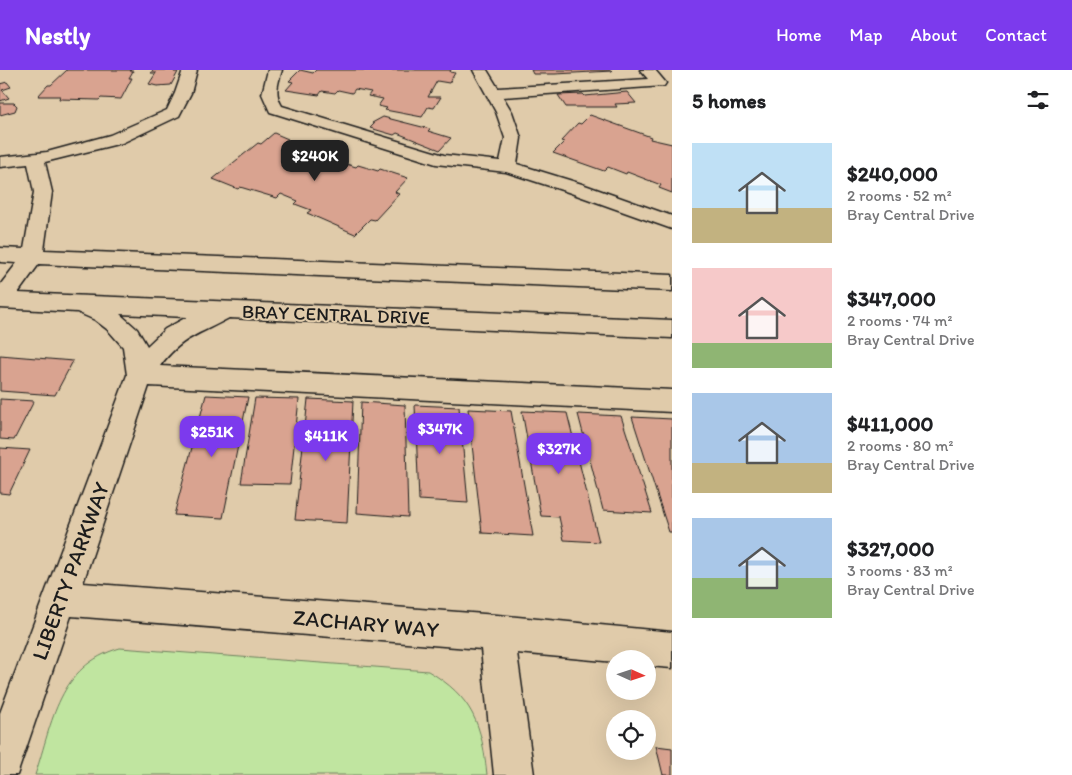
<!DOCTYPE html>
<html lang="en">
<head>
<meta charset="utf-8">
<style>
  body { margin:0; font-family:Itim,sans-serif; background:#f2f2f2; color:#202124; height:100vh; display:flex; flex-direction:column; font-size:19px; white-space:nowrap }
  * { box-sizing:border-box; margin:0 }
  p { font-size:16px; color:#757577 }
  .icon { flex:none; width:28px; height:28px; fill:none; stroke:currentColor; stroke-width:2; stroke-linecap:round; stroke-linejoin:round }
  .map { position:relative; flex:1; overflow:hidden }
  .sheet { display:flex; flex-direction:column; background:#fff; width:400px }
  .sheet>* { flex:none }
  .needle { width:32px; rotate:93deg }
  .tools { position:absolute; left:606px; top:580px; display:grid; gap:10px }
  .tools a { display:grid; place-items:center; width:50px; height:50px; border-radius:50%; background:#fff; box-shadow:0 5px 20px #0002; font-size:25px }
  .price { position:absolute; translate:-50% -42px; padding:0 11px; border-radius:10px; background:#7c3aed; color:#fff; font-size:16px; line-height:32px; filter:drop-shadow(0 1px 2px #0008) }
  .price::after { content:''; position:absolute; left:50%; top:30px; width:15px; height:11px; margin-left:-8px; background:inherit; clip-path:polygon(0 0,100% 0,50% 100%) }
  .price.on { background:#222; color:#fff }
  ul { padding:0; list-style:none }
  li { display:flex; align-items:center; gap:15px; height:125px; padding:0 20px }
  li span { display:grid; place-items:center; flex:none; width:140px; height:100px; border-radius:0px; color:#555 }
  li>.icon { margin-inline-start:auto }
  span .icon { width:60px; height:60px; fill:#fffc; stroke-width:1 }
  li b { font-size:21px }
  h2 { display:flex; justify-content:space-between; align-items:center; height:60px; padding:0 20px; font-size:21px }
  header { display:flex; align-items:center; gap:30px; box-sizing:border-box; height:70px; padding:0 25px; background:#7c3aed; color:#fff }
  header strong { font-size:24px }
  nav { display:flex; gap:28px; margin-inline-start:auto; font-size:18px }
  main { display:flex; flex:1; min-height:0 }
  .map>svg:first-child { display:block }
  .green { fill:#c0e5a0; stroke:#6e805e }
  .building { fill:#d9a390; stroke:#1c1c1c }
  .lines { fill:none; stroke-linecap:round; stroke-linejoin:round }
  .minor-casing { stroke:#1c1c1c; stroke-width:3 }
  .minor { fill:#e0cbaa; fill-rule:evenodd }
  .labels { text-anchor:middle; stroke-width:4; stroke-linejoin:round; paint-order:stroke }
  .street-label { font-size:19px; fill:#1c1c1c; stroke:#e0cbaa }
  .near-street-label { font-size:22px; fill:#1c1c1c; stroke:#e0cbaa }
</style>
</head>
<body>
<header>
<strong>Nestly</strong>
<nav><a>Home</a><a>Map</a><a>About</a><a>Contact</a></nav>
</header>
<main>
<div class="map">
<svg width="672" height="705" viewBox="0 0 672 705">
  <rect width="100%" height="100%" fill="#e0cbaa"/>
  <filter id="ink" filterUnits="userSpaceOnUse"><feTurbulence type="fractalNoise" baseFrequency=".02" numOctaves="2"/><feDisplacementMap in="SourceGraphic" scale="10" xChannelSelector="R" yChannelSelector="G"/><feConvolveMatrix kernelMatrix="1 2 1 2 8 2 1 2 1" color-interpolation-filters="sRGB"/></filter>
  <g filter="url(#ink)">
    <path class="green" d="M120,578L428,601C473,627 482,655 487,705H35C53,651 58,596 120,578Z"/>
    <g class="building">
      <polygon points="67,0 131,0 130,1 133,1 129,8 132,8 121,29 101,28 99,30 59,29 60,26 38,26 48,15 51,15"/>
      <polygon points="153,0 175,0 174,2 178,2 171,15 157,16 149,14 156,3 151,3"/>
      <polygon points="300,0 313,3 316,0 451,0 450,2 455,3 449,13 437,11 428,27 441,27 434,38 428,37 422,47 385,40 387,38 378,36 383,29 368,26 371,22 355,19 352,23 338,20 335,23 322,21 319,25 286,20 293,12 289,11"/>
      <polygon points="531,0 611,0 612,1 555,4 533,4"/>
      <polygon points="7,12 11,17 2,20 9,28 0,31 0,14"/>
      <polygon points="627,22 636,33 615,34 617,37 566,37 558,25 583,24 585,26"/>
      <polygon points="0,33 14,33 17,36 15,41 0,45"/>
      <polygon points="590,45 651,67 650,69 672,74 672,123 659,118 661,115 627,102 626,104 608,97 604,101 553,83 564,72 561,71 578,53 581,54"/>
      <polygon points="383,47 430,59 428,61 451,68 440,80 397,63 394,65 370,58 374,54 372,53"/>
      <polygon points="274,63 288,69 286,71 312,80 324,87 356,97 358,95 378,101 380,99 408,108 395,122 399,124 375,150 370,149 355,164 307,143 311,140 295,134 298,131 281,124 277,128 240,117 238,119 213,109 258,73 261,74"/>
      <polygon points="0,285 73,291 55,325 0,321"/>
      <polygon points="206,325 248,327 223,448 174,445"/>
      <polygon points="255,328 299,329 290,414 241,413"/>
      <polygon points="0,329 34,331 14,370 0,369"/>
      <polygon points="308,329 353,331 347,453 295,450"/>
      <polygon points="361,332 405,335 408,447 357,443"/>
      <polygon points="415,335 459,337 468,433 419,430"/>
      <polygon points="468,339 511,341 533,466 482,463"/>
      <polygon points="522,341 567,343 599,472 564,470 559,447 541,446"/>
      <polygon points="578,344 621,346 652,443 603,440"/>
      <polygon points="632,347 672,349 672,462 669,462"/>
      <polygon points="0,378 30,380 9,424 0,423"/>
      <polygon points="656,676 672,678 672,705 663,705"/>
    </g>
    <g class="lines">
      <g class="minor-casing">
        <g id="minor">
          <path d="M183,0H197L191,23L179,46L122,73L45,92L52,122L44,180L672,205V221L39,194L18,223L672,250V268L229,248C200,264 181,267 160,296L672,320V342L149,316L83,513L497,545L672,562V598L648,596V589H615V592L517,583L534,705H494L481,579L71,546L17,705H0V643L127,305L123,277L108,260L95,250L77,242L0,238V215L17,193L0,192V178L24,179L34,122L28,94L0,97V87L47,82L110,65L167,40L175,23ZM120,244L187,247L165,259L147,276L137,259Z"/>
          <path d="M268,0H282C278,13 274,23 282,36L444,85L500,91L505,68L496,42L473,0H487L498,18L648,9L640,0H655L666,13L664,16L503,27L512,42L521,68L517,94L582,114L672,146V159L568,122L506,102L436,94L270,42L262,24Z"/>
        </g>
      </g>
      <use href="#minor" class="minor"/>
    </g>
  </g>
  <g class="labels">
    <g class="street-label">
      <text transform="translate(336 244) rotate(2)" y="7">BRAY CENTRAL DRIVE</text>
    </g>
    <g class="near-street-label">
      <text transform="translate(70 501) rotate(-70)" y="8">LIBERTY PARKWAY</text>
      <text transform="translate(366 553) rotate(5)" y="8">ZACHARY WAY</text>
    </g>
  </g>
</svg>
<div class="tools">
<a><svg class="needle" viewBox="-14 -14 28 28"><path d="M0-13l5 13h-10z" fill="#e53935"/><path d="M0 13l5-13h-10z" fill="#757577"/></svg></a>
<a><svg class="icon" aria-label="locate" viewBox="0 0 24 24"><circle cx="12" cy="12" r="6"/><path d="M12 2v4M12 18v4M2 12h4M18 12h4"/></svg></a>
</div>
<b class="price on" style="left:315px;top:112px">$240K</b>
<b class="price" style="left:440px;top:385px">$347K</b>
<b class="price" style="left:212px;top:388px">$251K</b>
<b class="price" style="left:326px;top:392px">$411K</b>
<b class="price" style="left:559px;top:405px">$327K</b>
</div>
<section class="sheet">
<h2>5 homes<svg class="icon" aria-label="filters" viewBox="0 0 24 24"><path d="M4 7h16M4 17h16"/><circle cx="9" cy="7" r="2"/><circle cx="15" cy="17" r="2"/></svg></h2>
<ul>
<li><span style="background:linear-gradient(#bfe0f5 65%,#c2b280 0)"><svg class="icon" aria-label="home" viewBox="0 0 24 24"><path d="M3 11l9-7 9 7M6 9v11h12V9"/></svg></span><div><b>$240,000</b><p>2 rooms · 52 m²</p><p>Bray Central Drive</p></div></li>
<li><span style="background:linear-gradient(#f6c9c9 75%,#8fb573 0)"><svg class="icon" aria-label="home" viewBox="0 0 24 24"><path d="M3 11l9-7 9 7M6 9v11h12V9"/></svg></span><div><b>$347,000</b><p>2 rooms · 74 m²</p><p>Bray Central Drive</p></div></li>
<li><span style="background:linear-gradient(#a9c7e8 70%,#c2b280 0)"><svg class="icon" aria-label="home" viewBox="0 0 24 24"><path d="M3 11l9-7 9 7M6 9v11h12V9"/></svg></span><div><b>$411,000</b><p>2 rooms · 80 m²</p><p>Bray Central Drive</p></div></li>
<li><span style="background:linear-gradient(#a9c7e8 60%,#8fb573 0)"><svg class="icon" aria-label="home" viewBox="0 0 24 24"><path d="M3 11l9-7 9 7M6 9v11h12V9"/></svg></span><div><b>$327,000</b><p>3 rooms · 83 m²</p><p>Bray Central Drive</p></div></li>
</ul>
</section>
</main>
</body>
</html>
